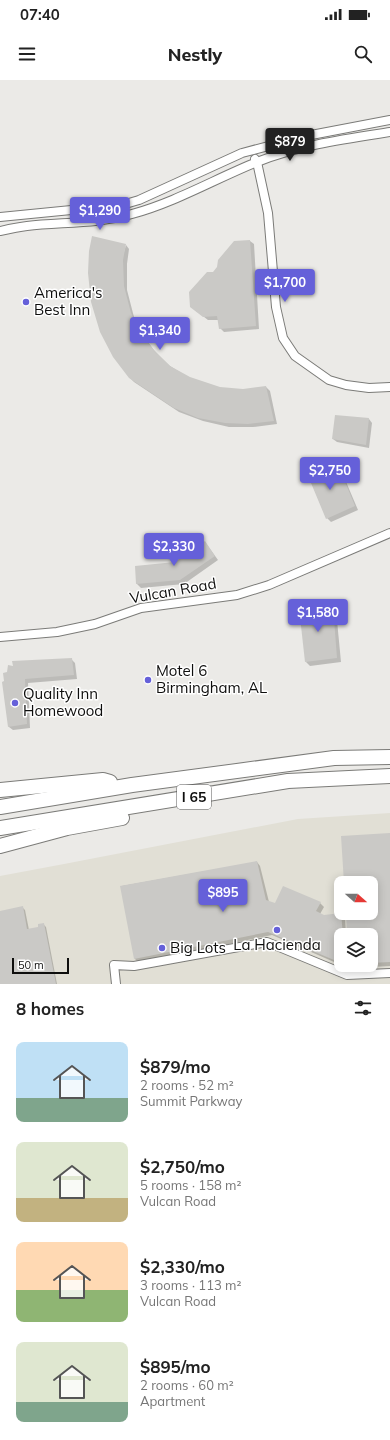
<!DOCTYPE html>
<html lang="en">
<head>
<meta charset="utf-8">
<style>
  body { margin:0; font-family:Mulish,sans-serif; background:#f2f2f2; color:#222; height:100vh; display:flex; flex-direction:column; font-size:15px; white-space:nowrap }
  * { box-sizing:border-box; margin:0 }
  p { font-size:13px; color:#767676 }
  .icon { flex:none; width:22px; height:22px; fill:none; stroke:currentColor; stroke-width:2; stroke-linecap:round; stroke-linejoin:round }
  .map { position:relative; height:904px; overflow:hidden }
  .side { display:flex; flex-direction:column; background:#fff; flex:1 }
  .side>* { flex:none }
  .needle { width:26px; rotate:111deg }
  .fabs { position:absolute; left:334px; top:796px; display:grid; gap:8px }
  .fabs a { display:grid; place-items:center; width:44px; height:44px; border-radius:8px; background:#fff; box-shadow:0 2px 10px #0003; font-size:20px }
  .scale { position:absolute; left:12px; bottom:10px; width:57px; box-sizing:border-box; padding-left:4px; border:2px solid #0e0e0d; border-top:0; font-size:11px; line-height:14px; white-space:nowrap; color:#0e0e0d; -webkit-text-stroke:3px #fff; paint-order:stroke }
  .price { position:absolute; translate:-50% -34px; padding:0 9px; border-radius:4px; background:#6560d9; color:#fff; font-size:13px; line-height:26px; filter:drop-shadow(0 1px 2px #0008) }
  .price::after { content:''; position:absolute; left:50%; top:24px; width:12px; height:9px; margin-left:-6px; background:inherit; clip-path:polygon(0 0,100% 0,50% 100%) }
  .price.current { background:#222; color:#fff }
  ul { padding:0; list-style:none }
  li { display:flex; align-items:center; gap:12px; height:100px; padding:0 16px }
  li span { display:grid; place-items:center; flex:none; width:112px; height:80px; border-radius:8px; color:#555 }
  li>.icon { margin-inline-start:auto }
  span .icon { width:48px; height:48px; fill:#fffc; stroke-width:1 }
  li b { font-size:17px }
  h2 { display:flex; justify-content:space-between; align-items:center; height:48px; padding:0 16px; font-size:17px }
  .status { display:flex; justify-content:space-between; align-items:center; height:28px; padding:0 20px; background:#fff; direction:ltr }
  .status svg { height:11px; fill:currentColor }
  header { display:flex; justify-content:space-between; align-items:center; height:52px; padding:0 16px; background:#fff; font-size:18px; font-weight:800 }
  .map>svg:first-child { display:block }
  .built { fill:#e1dfd5; fill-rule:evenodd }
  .shadow { fill:#0003 }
  .building { fill:#cac9c6 }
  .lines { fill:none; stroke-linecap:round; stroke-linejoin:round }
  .street-casing { stroke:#7b7b78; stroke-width:10 }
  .highway-casing { stroke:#7b7b78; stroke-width:16 }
  .street { stroke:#fff; stroke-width:8 }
  .highway { stroke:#fff; stroke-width:14 }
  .poi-dot { fill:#6560d9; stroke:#fff; stroke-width:1.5 }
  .labels { text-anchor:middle; stroke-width:3; stroke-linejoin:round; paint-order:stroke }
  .shield { fill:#fff; stroke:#565656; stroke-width:1 }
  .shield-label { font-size:14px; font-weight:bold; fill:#0e0e0d }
  .poi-label { font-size:15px; fill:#0e0e0d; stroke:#fff; text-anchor:start }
  .street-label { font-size:15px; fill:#0e0e0d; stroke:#fff }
</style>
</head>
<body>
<div class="status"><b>07:40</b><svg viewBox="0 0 49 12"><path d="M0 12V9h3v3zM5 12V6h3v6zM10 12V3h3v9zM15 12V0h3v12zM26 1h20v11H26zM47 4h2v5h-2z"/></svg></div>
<header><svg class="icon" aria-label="menu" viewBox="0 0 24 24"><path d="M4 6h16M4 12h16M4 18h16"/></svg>Nestly<svg class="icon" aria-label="search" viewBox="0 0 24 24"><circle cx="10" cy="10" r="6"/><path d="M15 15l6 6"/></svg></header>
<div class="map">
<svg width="390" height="904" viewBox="0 0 390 904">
  <rect width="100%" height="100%" fill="#ebeae7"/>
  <path class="built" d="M390,733V904H0V796L64,784L298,739ZM341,803H371V833H341ZM341,855H371V885H341Z"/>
  <g class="shadow">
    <polygon points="250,161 254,164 259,249 224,252 220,248 219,240 208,240 195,230 214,193"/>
    <polygon points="126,165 129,169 127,184 127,210 134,237 145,258 156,273 170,286 189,298 220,308 243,310 266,307 270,311 277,344 253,347 229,347 203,341 179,332 134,302 130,298 101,252"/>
    <polygon points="369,339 372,343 369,368 337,362 333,359"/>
    <polygon points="325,384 329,387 332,397 340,393 344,397 358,430 331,442 327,438"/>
    <polygon points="205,462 218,480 184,504 141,508 137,504 136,487 175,483"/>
    <polygon points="332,527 336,530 341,582 310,586 306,582"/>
    <polygon points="71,579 75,583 77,599 28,603 30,648 13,650 9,647 5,602 8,593 15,587"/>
    <polygon points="390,754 390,886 354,888 350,885 371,885 371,855 348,855 347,833 371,833 371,803 345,803"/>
    <polygon points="257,782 260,786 269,822 276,824 320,823 324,827 320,834 324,836 341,835 345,838 346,855 341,855 341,885 272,855 139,883 135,879 122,806"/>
    <polygon points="22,827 25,830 29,850 39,848 43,844 46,847 57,904 0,904 0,832"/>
    <polygon points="342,885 348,885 348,888"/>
  </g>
  <g class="building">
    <polygon points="92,156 126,164 123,180 124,206 131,233 141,253 153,269 170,286 190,297 220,307 243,309 266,306 274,341 248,344 225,343 198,338 174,328 129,298 113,277 100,252 91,222 88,193 89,171"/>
    <polygon points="250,160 256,246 219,249 217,236 203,237 190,227 189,212 207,192 213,192 217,187 218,180 234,161"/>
    <polygon points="335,335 369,338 366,365 332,359"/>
    <polygon points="325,383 331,397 341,392 355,426 326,439 306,391"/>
    <polygon points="205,461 215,476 180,500 136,504 135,486 175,482"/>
    <polygon points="333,526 337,578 305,582 299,528"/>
    <polygon points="72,578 74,595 25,599 27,644 8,647 2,602 4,601 3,593 7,592 8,585 13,586 12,581"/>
    <polygon points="390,753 390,882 371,883 371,855 347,855 346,833 371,833 371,803 344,803 341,756"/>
    <polygon points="257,781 266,820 275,823 283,806 321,822 316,831 324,835 341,833 343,855 341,855 341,883 268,852 134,879 120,806"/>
    <polygon points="23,826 27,849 38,847 38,844 44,843 56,904 0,904 0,831"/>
  </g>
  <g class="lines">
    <g class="street-casing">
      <g id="street">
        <polyline points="255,79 257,82 268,133 276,227 283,258 295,276 329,300 346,305 369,308 390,307"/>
        <polyline points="0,137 122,125 139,120 242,73 306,56 390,40"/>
        <path d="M0,151C9,149 18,147 27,146C62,142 98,144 132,134C176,122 215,99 257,82C300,65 345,59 390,52"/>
        <polyline points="0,557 57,552 95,544 141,528 237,515 269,505 390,453"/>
        <polyline points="116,904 114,885 134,886 267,862 347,895 390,893"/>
      </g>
    </g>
    <g class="highway-casing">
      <g id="highway">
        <polyline points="0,710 103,700 110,702"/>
        <polyline points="0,727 132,705 334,678 390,677"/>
        <polyline points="0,748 288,701 390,696"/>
        <polyline points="0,766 67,748 122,738"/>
      </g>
    </g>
    <use href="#street" class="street"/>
    <use href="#highway" class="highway"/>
  </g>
  <g class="poi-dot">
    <circle cx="26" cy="222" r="4"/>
    <circle cx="148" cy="600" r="4"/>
    <circle cx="15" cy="623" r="4"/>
    <circle cx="277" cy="850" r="4"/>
    <circle cx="162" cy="868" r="4"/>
  </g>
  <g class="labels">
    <rect class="shield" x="177" y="705" width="34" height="24" rx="3"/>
    <g class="shield-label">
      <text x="194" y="722">I 65</text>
    </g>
    <g class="poi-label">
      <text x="34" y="218">America's<tspan x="34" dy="17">Best Inn</tspan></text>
      <text x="156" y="596">Motel 6<tspan x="156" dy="17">Birmingham, AL</tspan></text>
      <text x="23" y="619">Quality Inn<tspan x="23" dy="17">Homewood</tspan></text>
      <text x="277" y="870" text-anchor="middle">La Hacienda</text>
      <text x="170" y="873">Big Lots</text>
    </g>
    <g class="street-label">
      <text transform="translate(173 511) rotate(-10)" y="5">Vulcan Road</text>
    </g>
  </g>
</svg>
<div class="fabs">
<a><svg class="needle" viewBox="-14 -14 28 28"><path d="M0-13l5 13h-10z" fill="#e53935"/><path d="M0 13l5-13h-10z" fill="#767676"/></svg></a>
<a><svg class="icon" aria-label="layers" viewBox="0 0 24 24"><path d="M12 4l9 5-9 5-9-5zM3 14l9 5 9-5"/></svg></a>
</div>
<div class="scale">50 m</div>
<b class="price current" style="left:290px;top:82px">$879</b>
<b class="price" style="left:100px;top:151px">$1,290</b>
<b class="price" style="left:285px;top:223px">$1,700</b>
<b class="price" style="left:160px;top:271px">$1,340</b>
<b class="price" style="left:330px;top:411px">$2,750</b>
<b class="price" style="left:174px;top:487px">$2,330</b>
<b class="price" style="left:318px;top:553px">$1,580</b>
<b class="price" style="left:223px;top:833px">$895</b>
</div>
<section class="side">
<h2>8 homes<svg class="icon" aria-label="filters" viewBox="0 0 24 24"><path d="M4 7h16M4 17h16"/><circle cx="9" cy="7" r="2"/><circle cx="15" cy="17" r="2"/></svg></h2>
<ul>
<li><span style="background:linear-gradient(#bfe0f5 70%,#7fa58c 0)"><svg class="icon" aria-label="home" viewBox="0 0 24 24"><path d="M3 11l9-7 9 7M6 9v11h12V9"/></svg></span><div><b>$879/mo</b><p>2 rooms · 52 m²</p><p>Summit Parkway</p></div></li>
<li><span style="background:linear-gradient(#dfe7d0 70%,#c2b280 0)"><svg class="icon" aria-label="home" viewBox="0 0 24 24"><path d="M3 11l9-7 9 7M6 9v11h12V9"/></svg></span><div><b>$2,750/mo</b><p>5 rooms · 158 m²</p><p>Vulcan Road</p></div></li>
<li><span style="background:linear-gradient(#ffd9b3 60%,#8fb573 0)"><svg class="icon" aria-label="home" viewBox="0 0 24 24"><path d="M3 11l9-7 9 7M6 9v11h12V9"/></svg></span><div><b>$2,330/mo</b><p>3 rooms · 113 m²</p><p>Vulcan Road</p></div></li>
<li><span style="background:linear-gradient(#dfe7d0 75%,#7fa58c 0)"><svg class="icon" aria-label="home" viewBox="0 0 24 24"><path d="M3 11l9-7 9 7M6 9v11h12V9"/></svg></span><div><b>$895/mo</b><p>2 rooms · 60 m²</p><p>Apartment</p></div></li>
</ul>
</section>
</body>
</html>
